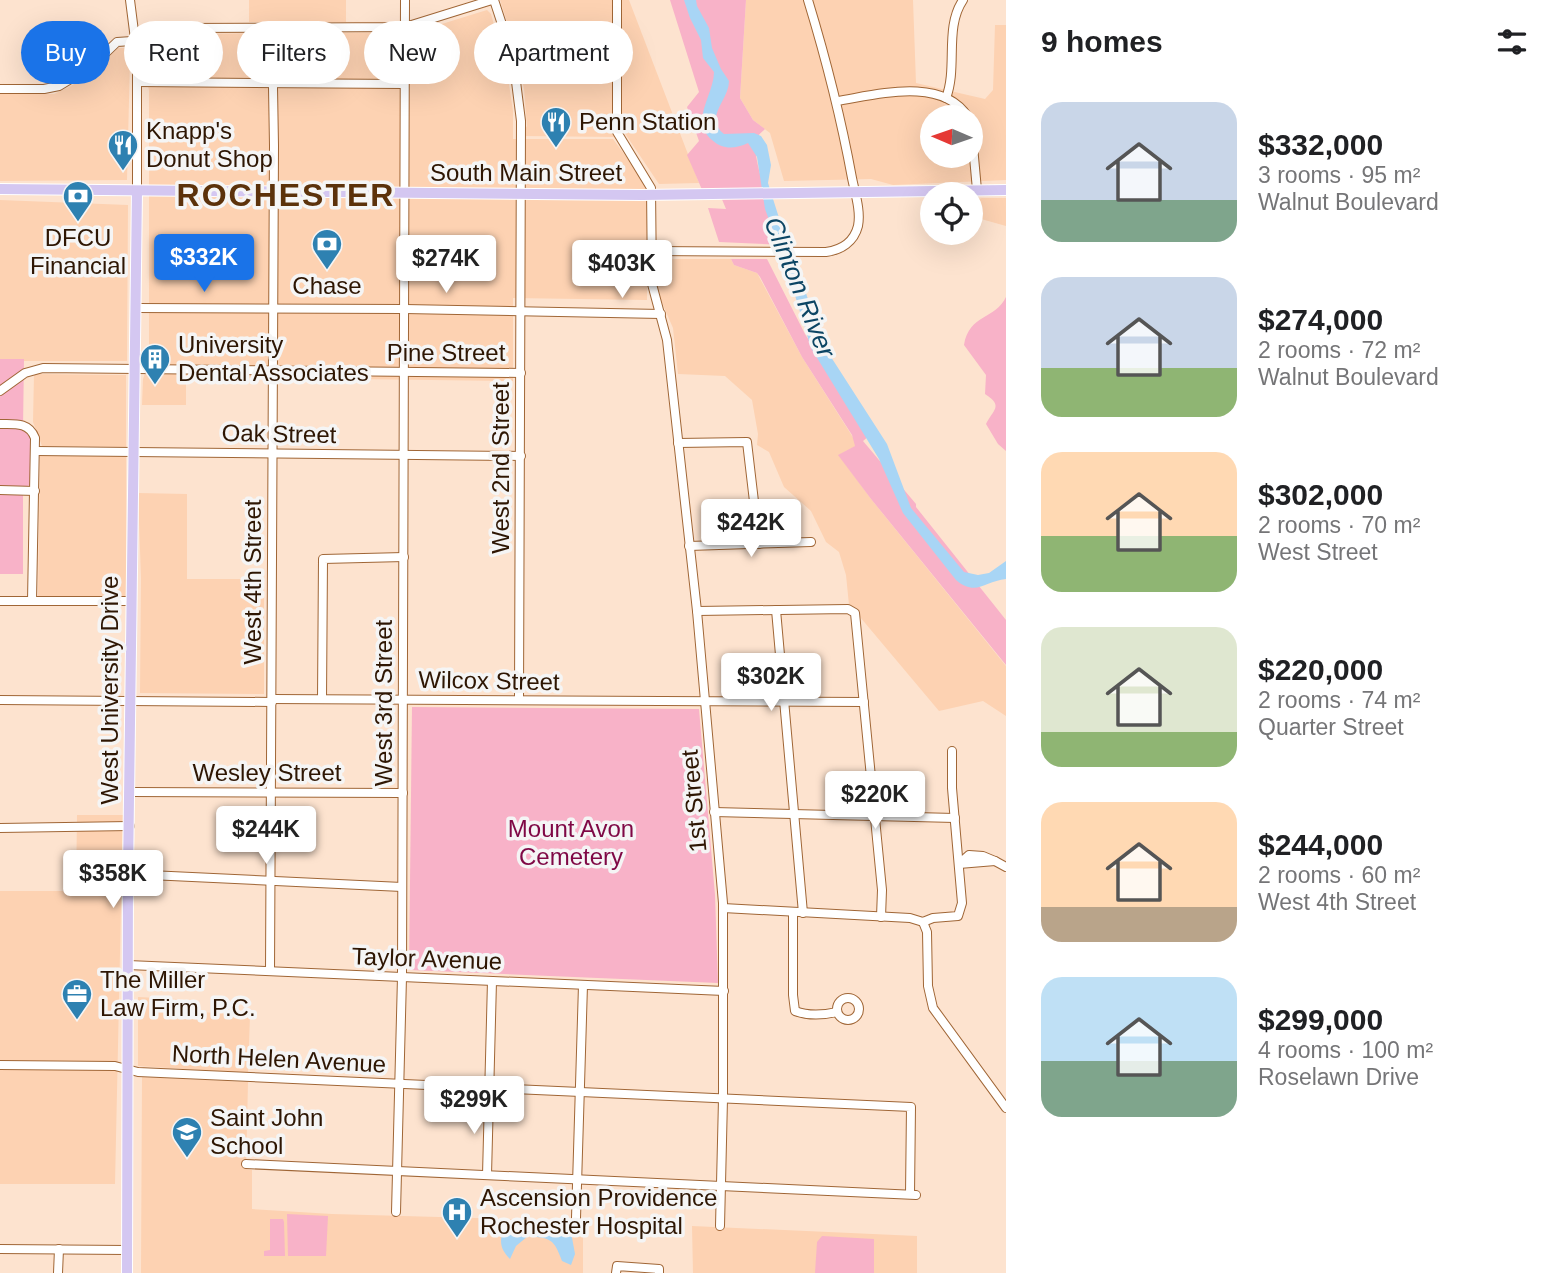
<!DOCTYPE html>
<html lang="en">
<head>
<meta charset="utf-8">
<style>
  body { margin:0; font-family:Helvetica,sans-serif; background:#f6f6f6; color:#202124; height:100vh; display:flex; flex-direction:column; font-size:26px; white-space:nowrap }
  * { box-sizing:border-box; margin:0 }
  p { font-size:23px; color:#757577 }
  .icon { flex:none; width:38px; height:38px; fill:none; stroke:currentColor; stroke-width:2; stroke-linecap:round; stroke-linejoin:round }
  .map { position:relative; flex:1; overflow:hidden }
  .details { display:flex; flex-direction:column; background:#fff; width:560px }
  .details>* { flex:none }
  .guide { position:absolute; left:21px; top:21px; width:665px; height:63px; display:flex; gap:14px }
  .needle { width:46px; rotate:272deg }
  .fabs { position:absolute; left:920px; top:105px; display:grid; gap:14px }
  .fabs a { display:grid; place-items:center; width:63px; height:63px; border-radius:50%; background:#fff; box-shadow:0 7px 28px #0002; font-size:35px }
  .price { position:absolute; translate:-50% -60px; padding:0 16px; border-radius:7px; background:#fff; color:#222; font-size:23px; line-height:46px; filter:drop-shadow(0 2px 4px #0008) }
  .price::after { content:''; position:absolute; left:50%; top:42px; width:21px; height:16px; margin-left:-10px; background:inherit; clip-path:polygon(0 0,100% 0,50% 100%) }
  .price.on { background:#1a73e8; color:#fff }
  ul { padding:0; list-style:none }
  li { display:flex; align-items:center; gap:21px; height:175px; padding:0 35px }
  li span { display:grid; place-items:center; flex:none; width:196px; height:140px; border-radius:21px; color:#555 }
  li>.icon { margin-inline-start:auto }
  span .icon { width:84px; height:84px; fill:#fffc; stroke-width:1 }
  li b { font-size:30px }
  h2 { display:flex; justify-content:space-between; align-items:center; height:84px; padding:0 35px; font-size:30px }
  .tag { padding:0 24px; border-radius:32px; background:#fff; box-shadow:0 7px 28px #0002; font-size:24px; line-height:63px }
  .tag.on { background:#1a73e8; color:#fff }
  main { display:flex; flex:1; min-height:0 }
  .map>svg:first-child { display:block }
  .built { fill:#fdd2b2; fill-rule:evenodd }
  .green { fill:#f8b2c8 }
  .water { fill:#a8d5f5 }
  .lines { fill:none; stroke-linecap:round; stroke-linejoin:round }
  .minor-casing { stroke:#a06636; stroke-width:10 }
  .major-casing { stroke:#fff; stroke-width:12 }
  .minor { stroke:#fff; stroke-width:8 }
  .major { stroke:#d4c7f1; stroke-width:10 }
  .major-bridge-casing { stroke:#fff; stroke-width:12; stroke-linecap:butt }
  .major-bridge { stroke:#d4c7f1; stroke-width:10 }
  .labels { text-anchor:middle; stroke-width:7; stroke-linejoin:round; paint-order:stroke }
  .poi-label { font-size:24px; fill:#2e1603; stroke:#f5f5f5; text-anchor:start }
  .street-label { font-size:24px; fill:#2e1603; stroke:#f5f5f5 }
  .park-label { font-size:24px; fill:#7f0845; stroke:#f5f5f5 }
  .water-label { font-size:26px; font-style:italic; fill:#0c4564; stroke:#f5f5f5 }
  .district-label { font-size:32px; font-weight:bold; letter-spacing:2px; fill:#5c320b; stroke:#f5f5f5 }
</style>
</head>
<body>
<main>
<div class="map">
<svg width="1006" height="1273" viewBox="0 0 1006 1273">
  <rect width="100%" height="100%" fill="#fde3cf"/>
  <g class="built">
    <rect x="249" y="0" width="97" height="22"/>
    <polygon points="500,0 629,0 699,183 659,184 624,132 618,137 521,136 527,126 524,89 516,50"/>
    <path d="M746,0H913L916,83L985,99L993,90L995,25H1006V180L893,185L871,179L784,181L770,133L753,120L740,98ZM933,117H971V156H933Z"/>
    <polygon points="487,10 491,14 507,71 513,111 513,139 613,139 648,186 647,300 513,298 513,381 186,377 186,405 142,405 143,379 149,361 149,90 145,75 145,52 149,45 182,34 416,32"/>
    <polygon points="118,48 127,48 130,60 127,180 0,181 0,93 54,94 71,86 92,73"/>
    <polygon points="982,198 1006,198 1006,226 974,217 971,211 971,201"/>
    <polygon points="0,200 128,205 127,361 24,361 23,359 0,359"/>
    <polygon points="655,259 731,259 734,265 757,273 802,357 854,439 856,446 839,455 871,499 1006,666 1006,716 983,701 939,711 860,617 858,609 849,605 846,575 839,552 826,542 811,511 784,487 769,452 757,445 758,434 752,400 725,376 678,374 673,328 657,291"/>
    <polygon points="34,374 126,375 126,447 42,446 33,422"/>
    <polygon points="40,455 126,456 126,596 38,596"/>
    <polygon points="138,493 187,494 187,579 264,579 264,694 140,693 141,578"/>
    <polygon points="77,815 123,815 115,1184 0,1184 0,891 76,891"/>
    <polygon points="138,997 177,999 178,1010 250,1016 248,1073 138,1066"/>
    <polygon points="142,1077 248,1082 246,1169 252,1170 252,1209 332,1214 583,1221 583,1273 141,1273"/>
    <polygon points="692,1226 917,1236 917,1273 693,1273"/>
  </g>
  <g class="green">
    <path d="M670,0H746L740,98L753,120L765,129C762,132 759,134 757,137C748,156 778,225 787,245L719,242L708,208L726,209L719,192H703L687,155L699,141L687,107L699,92Z"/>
    <polygon points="731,259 767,259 805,334 869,436 863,441 916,504 916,507 1006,620 1006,665 871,499 838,455 855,446 852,435 802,357 760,277 757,273 734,265"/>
    <path d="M1006,297V451L998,444L986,424C993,410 1004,406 985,394L986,375L964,345C969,314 996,319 1006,297Z"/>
    <polygon points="0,359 24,359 23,428 32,437 31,485 23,487 23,574 0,574"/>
    <polygon points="412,707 699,709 715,895 718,983 409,970"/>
    <polygon points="287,1214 328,1216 326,1256 288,1256"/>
    <polygon points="270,1219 283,1219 284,1222 285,1256 264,1256 264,1251 270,1250"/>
    <polygon points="822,1236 874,1239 874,1273 815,1273 817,1242"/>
  </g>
  <g class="water">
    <path d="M684,0H696L697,6L709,28L712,48L721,69L729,81C729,101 703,117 724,134L754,133L761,136L767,145L771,165L768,183L780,221L794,245L796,262L822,343L887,444L911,508L964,572L978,575L989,573L1006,561V579C985,581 976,597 956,580L903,513L879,459L811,348L790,279L780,263L777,241L765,209L757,157L748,143C735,149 723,150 712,140C689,121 714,95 714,72L703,58L701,40L690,18Z"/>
    <path d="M532,1227H559L571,1232L575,1254L571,1265L562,1261C554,1239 551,1238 528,1236L516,1246L510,1259C501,1250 499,1243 503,1231Z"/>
  </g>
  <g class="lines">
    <g class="minor-casing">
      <g id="minor">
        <polyline points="130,0 137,55 137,191"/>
        <polyline points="494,0 513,58 521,121 519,700"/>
        <polyline points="617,0 617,132 651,188 652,284 667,340 697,611 723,903 723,1099 720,1226"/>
        <polyline points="137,82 404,84"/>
        <polyline points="0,89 44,89 59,86 92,66 117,42 147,40 179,28 405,27 492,0"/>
        <path d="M946,98C958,67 944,28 963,0"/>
        <path d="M837,101C876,95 942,76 968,117"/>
        <polyline points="971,124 977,190"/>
        <path d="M651,251L826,252C841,250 854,242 858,226C861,211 855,193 852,178C841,118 826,59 808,0"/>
        <polyline points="136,308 405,309 661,314"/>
        <polyline points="0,391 25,373 43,368 521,373"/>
        <path d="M0,424C15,424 29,422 35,438L32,601"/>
        <polyline points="678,443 747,442 759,544"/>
        <polyline points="36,451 521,456"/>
        <polyline points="0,490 35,491"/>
        <polyline points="689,546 811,542"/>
        <polyline points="0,601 132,601"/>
        <polyline points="776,610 803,913"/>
        <polyline points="697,611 848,609 855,613 882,890 881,917"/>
        <polyline points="272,699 864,702"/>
        <polyline points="322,699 323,559 404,557"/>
        <polyline points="0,700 272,702"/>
        <polyline points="131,792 403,793"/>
        <polyline points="714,812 955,818"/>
        <polyline points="0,828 130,826"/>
        <polygon points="969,855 983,856 995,861 959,864"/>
        <polyline points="995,861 1006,867"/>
        <polyline points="128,874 402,887"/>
        <polyline points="723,908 910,918 923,922 933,918 958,916 962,903 952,788 952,751"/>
        <path d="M793,912V995L795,1011C808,1016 824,1015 837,1012"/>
        <polyline points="923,922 927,932 928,986 933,1008 1006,1108"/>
        <polyline points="128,965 724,991"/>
        <polyline points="270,971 274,146 272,28"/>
        <circle cx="848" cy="1009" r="11"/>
        <polyline points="0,1065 115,1066 138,1072 911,1107 910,1194"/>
        <polyline points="246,1164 916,1195"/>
        <polyline points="487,1175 492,981"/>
        <polyline points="396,1212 402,977 405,0"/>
        <polyline points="576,1218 583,985"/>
        <polyline points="0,1249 127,1250"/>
        <polyline points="58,1273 59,1249"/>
        <polyline points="616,1273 617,1266 659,1269 659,1273"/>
      </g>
    </g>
    <g class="major-casing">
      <g id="major">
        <polyline points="0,189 642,195"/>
        <polyline points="865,192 1006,190"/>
        <polyline points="127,1273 128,874 137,191"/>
      </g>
    </g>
    <use href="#minor" class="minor"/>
    <use href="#major" class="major"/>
    <g class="major-bridge-casing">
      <polyline id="major-bridge" points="642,195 865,192"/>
    </g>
    <use href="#major-bridge" class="major-bridge"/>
  </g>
  <defs>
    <g id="restaurant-pin" transform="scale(1.575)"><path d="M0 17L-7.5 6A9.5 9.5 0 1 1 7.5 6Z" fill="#2e81b1" stroke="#f5f5f5"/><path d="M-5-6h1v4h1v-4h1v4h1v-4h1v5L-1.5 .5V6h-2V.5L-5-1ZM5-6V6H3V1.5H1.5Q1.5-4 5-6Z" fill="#fff"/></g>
    <g id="bank-pin" transform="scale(1.575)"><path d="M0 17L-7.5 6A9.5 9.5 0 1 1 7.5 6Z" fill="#2e81b1" stroke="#f5f5f5"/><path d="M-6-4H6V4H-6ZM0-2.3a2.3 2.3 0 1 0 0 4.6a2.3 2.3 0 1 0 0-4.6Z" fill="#fff"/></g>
    <g id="building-pin" transform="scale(1.575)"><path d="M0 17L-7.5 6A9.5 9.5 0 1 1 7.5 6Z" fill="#2e81b1" stroke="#f5f5f5"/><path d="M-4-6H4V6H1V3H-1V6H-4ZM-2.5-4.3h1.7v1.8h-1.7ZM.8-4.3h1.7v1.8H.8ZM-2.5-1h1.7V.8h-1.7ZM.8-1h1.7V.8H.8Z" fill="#fff"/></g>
    <g id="office-pin" transform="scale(1.575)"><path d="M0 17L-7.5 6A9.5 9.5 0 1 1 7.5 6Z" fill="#2e81b1" stroke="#f5f5f5"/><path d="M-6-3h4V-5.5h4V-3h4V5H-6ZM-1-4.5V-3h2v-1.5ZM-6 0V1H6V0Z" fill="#fff"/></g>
    <g id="school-pin" transform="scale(1.575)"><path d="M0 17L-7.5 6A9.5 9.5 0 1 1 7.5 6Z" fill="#2e81b1" stroke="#f5f5f5"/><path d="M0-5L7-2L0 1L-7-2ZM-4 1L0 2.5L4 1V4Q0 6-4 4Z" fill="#fff"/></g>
    <g id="hospital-pin" transform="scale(1.575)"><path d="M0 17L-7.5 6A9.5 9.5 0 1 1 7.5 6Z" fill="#2e81b1" stroke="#f5f5f5"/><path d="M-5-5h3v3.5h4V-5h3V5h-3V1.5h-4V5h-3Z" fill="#fff"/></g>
  </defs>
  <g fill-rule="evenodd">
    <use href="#restaurant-pin" x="556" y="122"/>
    <use href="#restaurant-pin" x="123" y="145"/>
    <use href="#bank-pin" x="78" y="196"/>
    <use href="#bank-pin" x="327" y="244"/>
    <use href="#building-pin" x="155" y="359"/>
    <use href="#office-pin" x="77" y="994"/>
    <use href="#school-pin" x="187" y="1132"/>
    <use href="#hospital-pin" x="457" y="1212"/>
  </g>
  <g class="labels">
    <g class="poi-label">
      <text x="579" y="130">Penn Station</text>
      <text x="146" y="139">Knapp's<tspan x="146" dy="28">Donut Shop</tspan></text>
      <text x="78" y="246" text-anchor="middle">DFCU<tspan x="78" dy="28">Financial</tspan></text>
      <text x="327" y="294" text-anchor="middle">Chase</text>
      <text x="178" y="353">University<tspan x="178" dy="28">Dental Associates</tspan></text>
      <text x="100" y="988">The Miller<tspan x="100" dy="28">Law Firm, P.C.</tspan></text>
      <text x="210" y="1126">Saint John<tspan x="210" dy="28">School</tspan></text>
      <text x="480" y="1206">Ascension Providence<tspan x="480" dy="28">Rochester Hospital</tspan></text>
    </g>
    <g class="street-label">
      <text x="526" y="181">South Main Street</text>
      <text x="446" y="361">Pine Street</text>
      <text transform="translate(279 434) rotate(1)" y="8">Oak Street</text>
      <text transform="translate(501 468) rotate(-90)" y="8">West 2nd Street</text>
      <text transform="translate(253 582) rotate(-90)" y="8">West 4th Street</text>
      <text transform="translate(489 681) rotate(1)" y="8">Wilcox Street</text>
      <text transform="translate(110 690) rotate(-90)" y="8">West University Drive</text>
      <text transform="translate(384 703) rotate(-90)" y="8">West 3rd Street</text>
      <text x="267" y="781">Wesley Street</text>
      <text transform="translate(694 801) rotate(-95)" y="8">1st Street</text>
      <text transform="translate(427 959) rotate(2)" y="8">Taylor Avenue</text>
      <text transform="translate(279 1059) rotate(3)" y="8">North Helen Avenue</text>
    </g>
    <g class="park-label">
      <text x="571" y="837">Mount Avon<tspan x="571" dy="28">Cemetery</tspan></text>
    </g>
    <g class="water-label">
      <text transform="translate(800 287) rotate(68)" y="9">Clinton River</text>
    </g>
    <g class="district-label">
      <text x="286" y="206">ROCHESTER</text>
    </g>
  </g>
</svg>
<div class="fabs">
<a><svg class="needle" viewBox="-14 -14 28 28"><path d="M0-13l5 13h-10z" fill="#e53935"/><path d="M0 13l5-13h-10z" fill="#757577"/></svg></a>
<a><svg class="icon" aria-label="locate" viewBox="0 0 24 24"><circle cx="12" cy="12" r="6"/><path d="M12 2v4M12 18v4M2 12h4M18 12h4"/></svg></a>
</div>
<b class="price on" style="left:204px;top:294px">$332K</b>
<b class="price" style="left:446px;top:295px">$274K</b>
<b class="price" style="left:622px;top:300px">$403K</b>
<b class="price" style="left:751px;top:559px">$242K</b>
<b class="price" style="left:771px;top:713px">$302K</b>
<b class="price" style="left:875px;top:831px">$220K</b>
<b class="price" style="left:266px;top:866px">$244K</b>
<b class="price" style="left:113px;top:910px">$358K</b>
<b class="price" style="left:474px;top:1136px">$299K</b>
<div class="guide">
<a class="tag on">Buy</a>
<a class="tag">Rent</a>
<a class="tag">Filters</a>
<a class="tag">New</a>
<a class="tag">Apartment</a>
</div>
</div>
<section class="details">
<h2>9 homes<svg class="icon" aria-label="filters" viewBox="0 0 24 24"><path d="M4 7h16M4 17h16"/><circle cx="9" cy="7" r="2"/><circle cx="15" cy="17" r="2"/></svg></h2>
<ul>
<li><span style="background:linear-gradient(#c9d6e8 70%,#7fa58c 0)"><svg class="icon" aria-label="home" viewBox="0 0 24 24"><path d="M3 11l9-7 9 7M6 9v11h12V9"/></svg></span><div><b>$332,000</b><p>3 rooms · 95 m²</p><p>Walnut Boulevard</p></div></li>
<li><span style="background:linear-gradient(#c9d6e8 65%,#8fb573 0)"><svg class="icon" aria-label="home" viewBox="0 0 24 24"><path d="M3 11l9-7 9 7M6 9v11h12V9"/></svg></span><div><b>$274,000</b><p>2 rooms · 72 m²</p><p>Walnut Boulevard</p></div></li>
<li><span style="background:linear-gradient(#ffd9b3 60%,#8fb573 0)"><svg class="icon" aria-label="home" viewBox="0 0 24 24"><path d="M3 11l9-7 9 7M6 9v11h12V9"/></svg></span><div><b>$302,000</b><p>2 rooms · 70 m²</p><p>West Street</p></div></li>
<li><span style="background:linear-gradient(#dfe7d0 75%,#8fb573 0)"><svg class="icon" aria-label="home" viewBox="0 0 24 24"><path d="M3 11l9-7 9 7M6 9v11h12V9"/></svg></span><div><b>$220,000</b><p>2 rooms · 74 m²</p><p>Quarter Street</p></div></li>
<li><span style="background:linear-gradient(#ffd9b3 75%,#b9a48a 0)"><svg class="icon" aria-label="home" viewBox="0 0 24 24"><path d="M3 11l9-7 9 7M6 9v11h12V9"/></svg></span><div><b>$244,000</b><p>2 rooms · 60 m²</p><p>West 4th Street</p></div></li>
<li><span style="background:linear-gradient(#bfe0f5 60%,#7fa58c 0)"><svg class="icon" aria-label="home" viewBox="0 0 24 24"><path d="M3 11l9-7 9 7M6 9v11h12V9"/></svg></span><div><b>$299,000</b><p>4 rooms · 100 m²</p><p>Roselawn Drive</p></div></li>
</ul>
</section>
</main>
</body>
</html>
